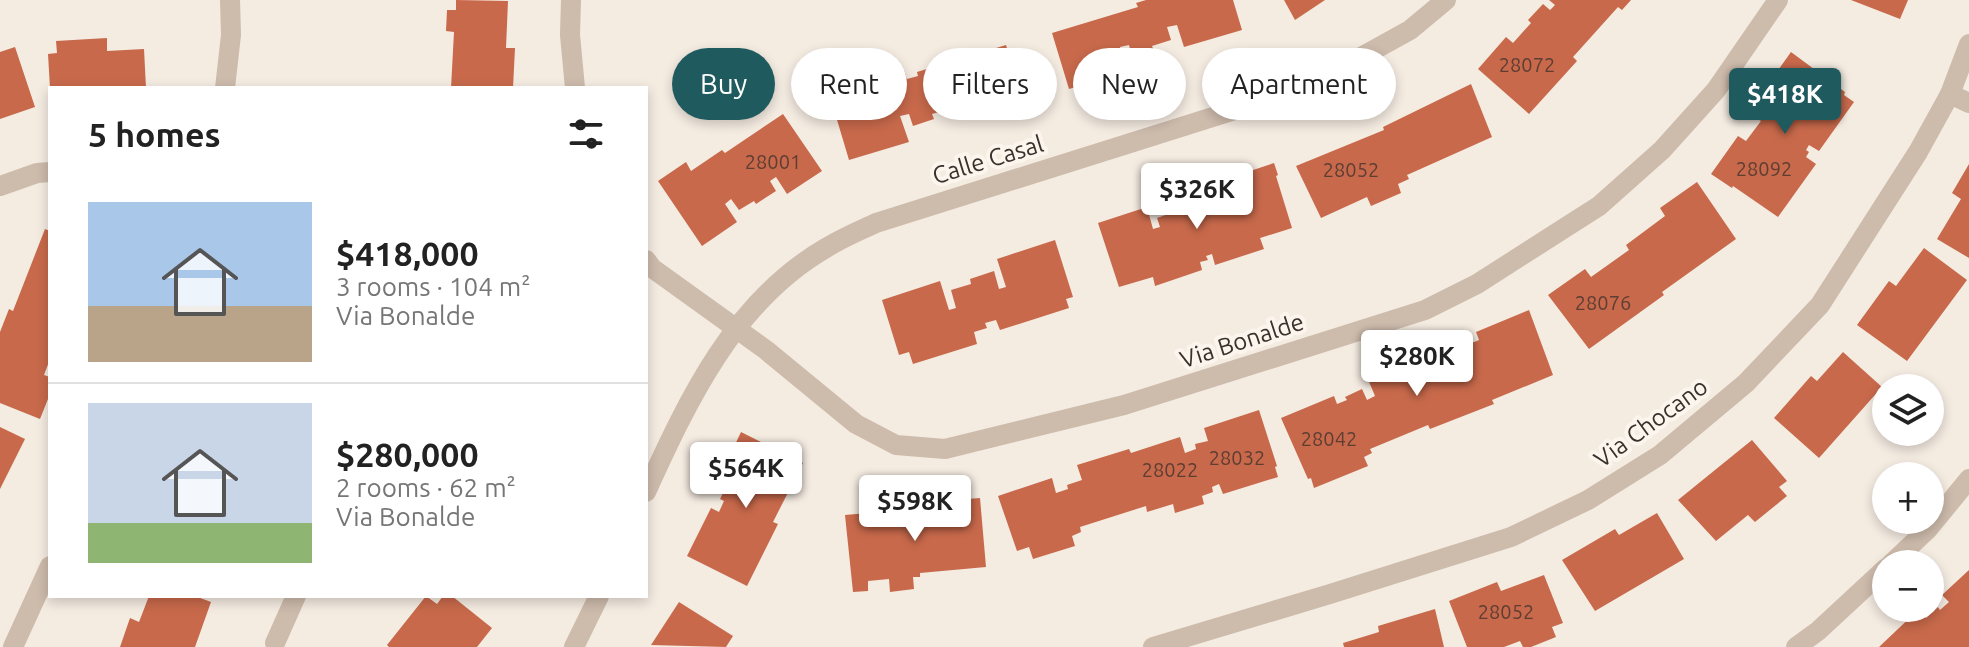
<!DOCTYPE html>
<html lang="en">
<head>
<meta charset="utf-8">
<style>
  body { margin:0; font-family:Ubuntu,sans-serif; background:#f6f6f6; color:#222; height:100vh; display:flex; flex-direction:column; font-size:30px; white-space:nowrap }
  * { box-sizing:border-box; margin:0 }
  p { font-size:26px; color:#767676 }
  .icon { flex:none; width:44px; height:44px; fill:none; stroke:currentColor; stroke-width:2; stroke-linecap:round; stroke-linejoin:round }
  .map { position:relative; flex:1; overflow:hidden }
  .sheet { position:absolute; left:48px; top:86px; width:600px; height:512px; display:flex; flex-direction:column; background:#fff; border-radius:0px; box-shadow:0 4px 12px #0003 }
  .sheet>* { flex:none }
  .top-card { position:absolute; left:672px; top:48px; width:760px; height:72px; display:flex; gap:16px }
  .controls { position:absolute; left:1872px; top:374px; display:grid; gap:16px }
  .controls a { display:grid; place-items:center; width:72px; height:72px; border-radius:50%; background:#fff; box-shadow:0 4px 12px #0003; font-size:40px }
  .price { position:absolute; translate:-50% -68px; padding:0 18px; border-radius:8px; background:#fff; color:#222; font-size:26px; line-height:52px; filter:drop-shadow(0 2px 4px #0008) }
  .price::after { content:''; position:absolute; left:50%; top:48px; width:24px; height:18px; margin-left:-12px; background:inherit; clip-path:polygon(0 0,100% 0,50% 100%) }
  .price.active { background:#1f5a5e; color:#fff }
  ul { padding:0; list-style:none }
  li { display:flex; align-items:center; gap:24px; height:200px; padding:0 40px }
  li+li { border-top:2px solid #e0e0e0 }
  li span { display:grid; place-items:center; flex:none; width:224px; height:160px; border-radius:0px; color:#555 }
  li>.icon { margin-inline-start:auto }
  span .icon { width:96px; height:96px; fill:#fffc; stroke-width:1 }
  li b { font-size:34px }
  h2 { display:flex; justify-content:space-between; align-items:center; height:96px; padding:0 40px; font-size:34px }
  .pill { padding:0 28px; border-radius:36px; background:#fff; box-shadow:0 4px 12px #0003; font-size:28px; line-height:72px }
  .pill.active { background:#1f5a5e; color:#fff }
  .map>svg:first-child { display:block }
  .building { fill:#c8694b }
  .lines { fill:none; stroke-linecap:round; stroke-linejoin:round }
  .minor { stroke:#cdbbac; stroke-width:20 }
  .tertiary { stroke:#cdbbac; stroke-width:20 }
  .labels { text-anchor:middle; stroke-width:8; stroke-linejoin:round; paint-order:stroke }
  .number-label { font-size:20px; fill:#5e3e33 }
  .street-label { font-size:24px; fill:#3b302b; stroke:#fbf5ee }
</style>
</head>
<body>
<div class="map">
<svg width="1969" height="647" viewBox="0 0 1969 647">
  <rect width="100%" height="100%" fill="#f4ebe1"/>
  <g class="building">
    <polygon points="456,0 508,1 506,48 515,48 513,88 451,88 454,32 446,31 447,10 456,10"/>
    <polygon points="1146,0 1233,0 1242,30 1184,47 1177,25 1167,27 1171,40 1152,46 1154,51 1132,57 1129,45 1120,47 1127,72 1069,89 1052,33 1138,7 1136,3"/>
    <polygon points="1284,0 1325,0 1295,20"/>
    <polygon points="1549,0 1631,0 1622,10 1618,7 1573,57 1577,61 1529,114 1478,69 1506,37 1513,43 1531,23 1528,20 1543,4 1550,10 1555,5"/>
    <polygon points="1851,0 1908,0 1900,19"/>
    <polygon points="107,38 107,51 144,49 146,88 50,88 48,54 57,53 56,41"/>
    <polygon points="1006,45 1023,100 966,118 959,94 949,97 953,108 932,114 934,119 913,126 909,114 900,116 909,142 849,160 832,103 843,99 840,90 904,70 907,79 918,76 917,72"/>
    <polygon points="15,47 35,107 0,119 0,52"/>
    <polygon points="1791,52 1845,92 1844,95 1854,102 1819,151 1809,145 1806,150 1809,152 1806,157 1816,164 1778,217 1733,186 1732,188 1711,174 1738,136 1746,141 1761,121 1756,118 1772,95 1764,90"/>
    <polygon points="1471,84 1492,137 1407,175 1409,179 1398,184 1401,193 1371,206 1367,197 1321,218 1296,166 1384,130 1383,127"/>
    <polygon points="783,114 822,171 787,194 776,177 770,181 776,191 756,204 754,201 739,210 731,199 725,204 737,222 702,246 658,181 686,162 691,171 722,150 725,153"/>
    <polygon points="1274,163 1278,175 1276,176 1292,228 1260,238 1264,249 1215,265 1212,254 1206,256 1208,260 1200,262 1202,270 1155,286 1153,277 1119,287 1098,223 1147,207 1153,229 1160,227 1157,218 1188,207 1187,202 1222,192 1225,202 1231,200 1226,179"/>
    <polygon points="1969,164 1969,258 1937,239 1961,199 1952,193"/>
    <polygon points="1697,182 1736,239 1662,292 1664,295 1589,349 1548,295 1585,269 1591,277 1629,250 1626,245 1665,216 1660,208"/>
    <polygon points="45,229 50,231 50,359 44,375 50,377 50,394 40,419 0,403 0,332 9,309 13,311"/>
    <polygon points="1055,240 1073,297 1066,299 1069,308 1000,330 996,320 985,323 987,328 974,332 977,344 913,364 909,352 899,355 882,300 940,281 949,310 956,308 951,290 971,284 970,279 994,271 999,289 1006,287 997,259"/>
    <polygon points="1924,248 1967,280 1907,361 1857,325 1889,281 1896,286"/>
    <polygon points="1529,310 1553,375 1492,400 1494,404 1430,429 1428,425 1370,449 1372,453 1364,457 1368,466 1314,488 1311,478 1308,479 1281,418 1334,396 1337,404 1347,400 1345,397 1362,389 1367,400 1375,396 1367,377 1405,362 1406,365 1453,346 1457,356 1469,351 1467,345 1479,340 1476,332"/>
    <polygon points="1843,352 1882,387 1819,458 1774,418 1811,376 1817,381"/>
    <polygon points="1259,410 1277,466 1275,467 1278,477 1223,494 1219,484 1212,487 1213,492 1202,496 1204,504 1175,513 1173,504 1147,512 1146,506 1080,527 1081,532 1072,536 1075,546 1033,559 1029,547 1017,551 998,496 1052,478 1056,493 1068,489 1067,485 1082,480 1077,465 1129,449 1131,453 1180,437 1185,453 1196,449 1195,444 1208,441 1204,428"/>
    <polygon points="0,427 25,439 0,489"/>
    <polygon points="741,432 803,463 773,522 778,524 747,586 687,556 711,508 719,512 724,501 720,499 727,485 716,480 717,477 738,487 742,479 723,470"/>
    <polygon points="1752,440 1787,481 1779,487 1787,496 1755,522 1748,515 1716,541 1678,500"/>
    <polygon points="980,498 986,567 920,573 920,577 913,577 914,589 890,592 889,579 868,581 868,591 853,592 845,515 901,510 901,519 913,518 912,513 929,511 928,502"/>
    <polygon points="1657,513 1684,559 1595,611 1562,560 1615,529 1619,535"/>
    <polygon points="1969,570 1969,647 1879,647 1918,610 1926,618 1938,607 1940,610 1949,602 1942,595"/>
    <polygon points="1544,575 1563,623 1552,627 1556,637 1531,647 1523,647 1520,641 1504,647 1467,647 1449,601 1497,582 1501,591"/>
    <polygon points="149,596 195,596 211,602 195,647 120,647 130,618 139,622"/>
    <polygon points="426,596 437,604 443,596 452,596 492,628 477,647 389,647 387,645"/>
    <polygon points="679,602 733,636 726,647 651,645"/>
    <polygon points="1435,609 1444,647 1344,647 1343,643 1379,632 1378,626"/>
  </g>
  <g class="lines">
    <g class="minor">
      <polyline points="571,0 570,35 575,88"/>
      <polyline points="1950,94 1969,103"/>
      <polyline points="0,186 37,173 50,172"/>
      <polyline points="646,260 652,268 766,350 856,424 896,445 945,449 1124,405 1425,310 1477,284 1599,206 1662,150 1716,90 1778,0"/>
      <polyline points="1891,564 1928,529 1969,479"/>
      <polyline points="275,643 296,596"/>
      <polyline points="1153,647 1330,594 1511,537 1588,500 1660,455 1746,383 1820,305 1918,152 1950,94 1969,44"/>
      <polyline points="1796,647 1818,631 1886,568"/>
    </g>
    <g class="tertiary">
      <polyline points="225,88 231,35 230,0"/>
      <path d="M646,492C688,400 734,301 826,248C842,238 859,231 876,223L1305,88L1410,30L1446,0"/>
      <polyline points="13,647 50,566"/>
      <polyline points="574,647 599,596"/>
    </g>
  </g>
  <g class="labels">
    <g class="number-label">
      <text x="1527" y="72">28072</text>
      <text x="773" y="169">28001</text>
      <text x="1764" y="176">28092</text>
      <text x="1351" y="177">28052</text>
      <text x="1603" y="310">28076</text>
      <text x="1329" y="446">28042</text>
      <text x="1237" y="465">28032</text>
      <text x="1170" y="477">28022</text>
      <text x="1506" y="619">28052</text>
    </g>
    <g class="street-label">
      <text transform="translate(988 160) rotate(-17)" y="8">Calle Casal</text>
      <text transform="translate(1242 341) rotate(-18)" y="8">Via Bonalde</text>
      <text transform="translate(1651 423) rotate(-36)" y="8">Via Chocano</text>
    </g>
  </g>
</svg>
<div class="controls">
<a><svg class="icon" aria-label="layers" viewBox="0 0 24 24"><path d="M12 4l9 5-9 5-9-5zM3 14l9 5 9-5"/></svg></a>
<a>+</a>
<a>−</a>
</div>
<b class="price active" style="left:1785px;top:136px">$418K</b>
<b class="price" style="left:1197px;top:231px">$326K</b>
<b class="price" style="left:1417px;top:398px">$280K</b>
<b class="price" style="left:746px;top:510px">$564K</b>
<b class="price" style="left:915px;top:543px">$598K</b>
<div class="top-card">
<a class="pill active">Buy</a>
<a class="pill">Rent</a>
<a class="pill">Filters</a>
<a class="pill">New</a>
<a class="pill">Apartment</a>
</div>
<section class="sheet">
<h2>5 homes<svg class="icon" aria-label="filters" viewBox="0 0 24 24"><path d="M4 7h16M4 17h16"/><circle cx="9" cy="7" r="2"/><circle cx="15" cy="17" r="2"/></svg></h2>
<ul>
<li><span style="background:linear-gradient(#a9c7e8 65%,#b9a48a 0)"><svg class="icon" aria-label="home" viewBox="0 0 24 24"><path d="M3 11l9-7 9 7M6 9v11h12V9"/></svg></span><div><b>$418,000</b><p>3 rooms · 104 m²</p><p>Via Bonalde</p></div></li>
<li><span style="background:linear-gradient(#c9d6e8 75%,#8fb573 0)"><svg class="icon" aria-label="home" viewBox="0 0 24 24"><path d="M3 11l9-7 9 7M6 9v11h12V9"/></svg></span><div><b>$280,000</b><p>2 rooms · 62 m²</p><p>Via Bonalde</p></div></li>
</ul>
</section>
</div>
</body>
</html>
